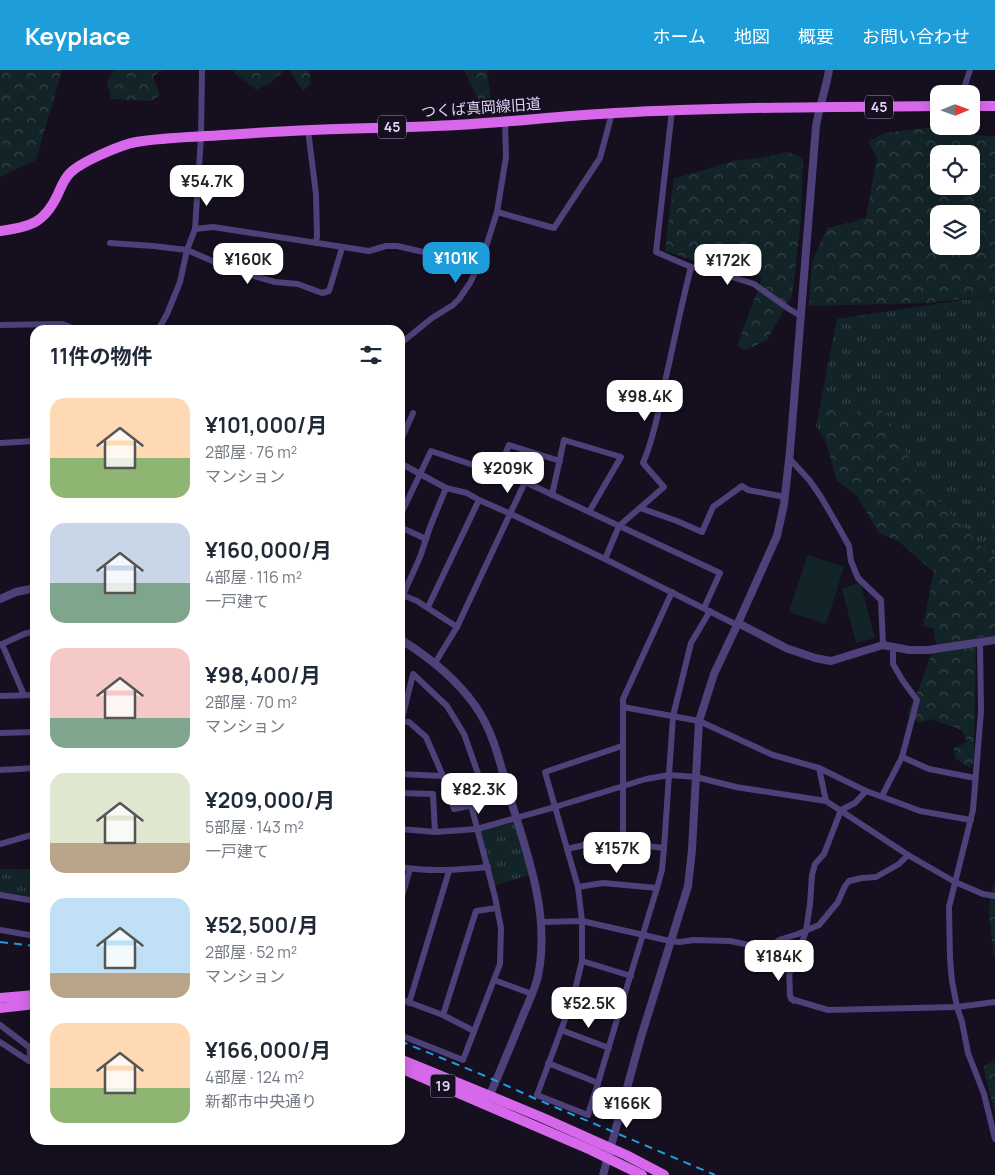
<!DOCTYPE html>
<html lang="ja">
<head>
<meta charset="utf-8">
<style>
  body { margin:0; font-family:Manrope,"Noto Sans JP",sans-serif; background:#f2f2f3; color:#1f2937; height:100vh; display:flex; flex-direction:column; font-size:19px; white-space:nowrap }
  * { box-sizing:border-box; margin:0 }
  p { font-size:16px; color:#747a83 }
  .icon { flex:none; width:28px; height:28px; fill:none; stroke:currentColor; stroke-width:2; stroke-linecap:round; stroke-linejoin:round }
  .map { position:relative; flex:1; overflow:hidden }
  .side { position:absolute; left:30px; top:255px; width:375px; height:820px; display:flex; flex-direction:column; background:#fff; border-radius:15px; box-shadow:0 2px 12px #0003 }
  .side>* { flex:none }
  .needle { width:32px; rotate:89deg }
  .controls { position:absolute; left:930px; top:15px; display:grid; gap:10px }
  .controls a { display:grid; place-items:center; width:50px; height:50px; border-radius:10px; background:#fff; box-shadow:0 2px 12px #0003; font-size:25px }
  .price { position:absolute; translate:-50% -42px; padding:0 11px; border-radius:10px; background:#fff; color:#222; font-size:16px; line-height:32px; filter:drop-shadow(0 1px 2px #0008) }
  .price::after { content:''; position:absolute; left:50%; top:30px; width:15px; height:11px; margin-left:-8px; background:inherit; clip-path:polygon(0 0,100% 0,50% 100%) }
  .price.on { background:#1d9edb; color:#fff }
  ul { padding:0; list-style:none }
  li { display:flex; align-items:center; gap:15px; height:125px; padding:0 20px }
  li span { display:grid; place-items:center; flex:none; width:140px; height:100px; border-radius:15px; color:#555 }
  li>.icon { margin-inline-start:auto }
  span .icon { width:60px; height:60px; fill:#fffc; stroke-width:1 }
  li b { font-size:21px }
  h2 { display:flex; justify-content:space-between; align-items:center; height:60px; padding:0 20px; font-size:21px }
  header { display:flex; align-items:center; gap:30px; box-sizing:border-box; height:70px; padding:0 25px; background:#1d9edb; color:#fff }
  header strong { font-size:24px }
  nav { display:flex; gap:28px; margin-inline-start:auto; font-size:18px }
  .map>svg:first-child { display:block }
  .grass { fill:url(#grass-tufts) }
  .forest { fill:url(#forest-crowns); fill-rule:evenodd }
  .pitch { fill:#132428 }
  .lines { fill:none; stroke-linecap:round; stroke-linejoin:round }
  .minor { stroke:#4e4078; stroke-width:6 }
  .tertiary { stroke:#4e4078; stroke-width:8 }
  .primary { stroke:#d768eb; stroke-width:10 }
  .rail { stroke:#1d9edb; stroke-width:2; stroke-dasharray:8 6; stroke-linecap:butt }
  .labels { text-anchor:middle; stroke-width:4.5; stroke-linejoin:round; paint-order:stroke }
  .shield { fill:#150f1f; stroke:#a298b8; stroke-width:1 }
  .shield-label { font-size:14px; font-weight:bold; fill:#dfd3f9 }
  .street-label { font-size:15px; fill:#dfd3f9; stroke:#150f1f }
</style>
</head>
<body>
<header>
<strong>Keyplace</strong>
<nav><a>ホーム</a><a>地図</a><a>概要</a><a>お問い合わせ</a></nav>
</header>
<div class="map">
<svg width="995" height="1105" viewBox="0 0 995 1105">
  <defs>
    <pattern id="grass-tufts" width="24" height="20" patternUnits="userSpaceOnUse" patternTransform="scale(1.25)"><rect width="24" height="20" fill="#132428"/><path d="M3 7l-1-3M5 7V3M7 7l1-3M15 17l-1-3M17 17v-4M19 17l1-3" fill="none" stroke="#354348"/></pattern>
    <pattern id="forest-crowns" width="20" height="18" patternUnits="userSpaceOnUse" patternTransform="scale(1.25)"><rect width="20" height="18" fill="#132428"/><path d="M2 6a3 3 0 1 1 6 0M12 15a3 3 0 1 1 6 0" fill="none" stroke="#354348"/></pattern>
  </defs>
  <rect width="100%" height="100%" fill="#150f1f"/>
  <g class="grass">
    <polygon points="995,225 995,537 970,534 881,456 816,356 837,249"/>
    <polygon points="516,747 533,804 492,816 477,759"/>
    <polygon points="0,799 35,799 35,831 0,825"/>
  </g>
  <g class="forest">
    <polygon points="0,0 62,0 36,90 0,107"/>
    <polygon points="114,0 163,0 153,6 160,25 151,31 111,29 107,12"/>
    <polygon points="233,0 284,0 272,12 256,20 235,4"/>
    <polygon points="289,0 309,0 311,14 303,21"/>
    <polygon points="464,0 487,0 492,36 482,37"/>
    <path d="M926,58H937L949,64L995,66V225L928,233L809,236L812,191L827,158L853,152L866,147L877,87L868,72L884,63ZM939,84H971V116H939ZM939,144H971V176H939Z"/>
    <polygon points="788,82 803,88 801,149 792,226 767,270 746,280 737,276 762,208 741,196 698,192 665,181 668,155 674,108 694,103 732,91 761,88"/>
    <polygon points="831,333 837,348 848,347 871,335 878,336 890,351 922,413 983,478 995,485 995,566 976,568 974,690 970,698 956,689 954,678 967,672 962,660 931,649 919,653 907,644 919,618 929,591 936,576 934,559 923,556 936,490 922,482 879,463 857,426 837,411 823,361 823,339"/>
    <path d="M995,812V887L994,886C992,865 984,831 995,812Z"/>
    <polygon points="995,990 995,1039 994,1040 983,997"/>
  </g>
  <g class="pitch">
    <polygon points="808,485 844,497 826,554 789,542"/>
    <polygon points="860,512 875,568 856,573 842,519"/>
  </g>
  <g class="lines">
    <g class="minor">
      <polyline points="962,24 970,0"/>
      <polyline points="672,40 656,182 691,197 717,202 754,214 789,239 801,246"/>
      <polyline points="308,60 316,124 317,166 316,173"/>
      <polyline points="497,142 554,158 600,88 612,43"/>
      <polyline points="195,159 213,157 369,181 386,176 397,176 428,183 483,186"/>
      <polyline points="110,173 153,176 187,180 231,199 275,212 298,214 322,223 329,221 342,178"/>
      <polyline points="0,255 62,254 79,260"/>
      <polyline points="158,260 167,244 180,212 187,180 195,159 201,67 202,0"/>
      <polyline points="400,274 432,248 453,235 459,229 470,213 483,186 497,142 506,87 505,52"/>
      <polyline points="400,372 413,343"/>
      <polyline points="0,373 35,371"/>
      <polyline points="789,388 810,411 821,427 835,451 849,476 851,491 858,508 881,530 883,575"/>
      <polyline points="400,393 446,418 467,423 479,430 511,444 605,489 737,555"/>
      <polyline points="498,402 509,375 560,391"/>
      <polyline points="552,425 564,370 621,387 589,442"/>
      <polyline points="640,438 677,451 702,462 713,437 742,416 748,420 785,427"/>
      <polyline points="400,446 431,381 525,412 720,503 704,538"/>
      <polyline points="400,457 426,469"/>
      <path d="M605,489L619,456L664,417L643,393C656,362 661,327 669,294C676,261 683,229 691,197"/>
      <polyline points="400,524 417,531 457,557"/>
      <polyline points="403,525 420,487 430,457 446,418"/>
      <polyline points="428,537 479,430"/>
      <polyline points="980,573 981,641 973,740 949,837 950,889 952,911 957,937 962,952 968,983 984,1024 995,1069"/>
      <polyline points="2,574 24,625"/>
      <polyline points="0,575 24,564 35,561"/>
      <polyline points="435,593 457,557 525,412"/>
      <polyline points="0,626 35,625"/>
      <polyline points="623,637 699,651 773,685 819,698 866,721 899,733 920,741 971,750"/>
      <polyline points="400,651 409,652 426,667 443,706"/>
      <polyline points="400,657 413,604 447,636 464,664 488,732 454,739 443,706 400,704"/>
      <polyline points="0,663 35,662"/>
      <polyline points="902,687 929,699 975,708"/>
      <polyline points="819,698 826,731"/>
      <polyline points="0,700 35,698"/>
      <polyline points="400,723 433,724 435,762"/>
      <polyline points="882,726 902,687 917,630 903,611 893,594 893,577"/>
      <polyline points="400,759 435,762 477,759 555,737 646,709 669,705 696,707 736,717 826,731 908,785 955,812 983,824 995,826"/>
      <polyline points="623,773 623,629 672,522"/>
      <polyline points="0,774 35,764"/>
      <polyline points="664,778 673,646 691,573 710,541"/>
      <polyline points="567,779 602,771 664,778 662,800 657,818 619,943 573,928"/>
      <path d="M400,797C429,802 458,800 488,797"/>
      <polyline points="578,817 603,813 657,818"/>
      <polyline points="0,825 35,831"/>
      <polyline points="400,833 410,799"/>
      <polyline points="542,852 582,851 670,871 680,872 694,870 730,871 769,879 781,884 789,896 790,926 794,931"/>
      <polyline points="0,860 35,866"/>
      <polyline points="769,879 779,870 798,864 819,855 838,832 845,816 849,811 862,808 876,807 899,794 908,785"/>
      <polyline points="582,891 631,906"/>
      <polyline points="790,902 792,900 806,861 810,834 812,805 815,794 824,784 841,740 855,733 866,721"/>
      <polyline points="494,910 532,924"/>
      <polyline points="400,929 443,945 474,961"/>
      <polyline points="791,929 828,940 957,937 995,932"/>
      <polyline points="409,933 449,801"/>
      <polyline points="443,945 476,841 497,838"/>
      <polyline points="0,955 29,977 30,981 29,991 0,972"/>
      <polyline points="561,960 609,978"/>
      <polyline points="400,965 463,990 500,894 501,858 495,827 471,735"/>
      <polyline points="548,993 598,1013 588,1045 537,1025 573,928 582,891 582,851 578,817 545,702 622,676"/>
      <polyline points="598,1013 619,943"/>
    </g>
    <g class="tertiary">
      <polyline points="0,529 16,522 35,518"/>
      <polyline points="738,553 786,578 815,588 831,591 883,575 909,580 928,580 995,570"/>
      <path d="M400,569C429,587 456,608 476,637C493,661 500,693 508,721C526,781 551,843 538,906C535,920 527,935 522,948C511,975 500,1002 488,1029"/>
      <path d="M603,1105L641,967L688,816L692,780L699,651L714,604L738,553L777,466L784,434L790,381L816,56C819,37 826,19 829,0"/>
    </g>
    <g class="primary">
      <polyline points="971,36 995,36"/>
      <path d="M0,161C31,156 44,154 58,124C61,117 64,109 70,103C81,92 120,75 136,72C165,67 195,67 224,65C253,63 283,61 312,60C353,58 394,58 435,56C495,54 555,46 615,43C723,37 831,37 939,36"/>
      <polyline points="0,928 35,925"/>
      <polyline points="0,938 35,934"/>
      <polyline points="400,989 541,1047 626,1085 664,1105"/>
      <polyline points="400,998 591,1080 642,1105"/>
    </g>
    <g class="rail">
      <polyline points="0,872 35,876"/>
      <polyline points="400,971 490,1008 536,1029 715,1105"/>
    </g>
  </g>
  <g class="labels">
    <g class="shield">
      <rect x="865" y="25.5" width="28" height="23" rx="4"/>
      <rect x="378" y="45.5" width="28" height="23" rx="4"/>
      <rect x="430.5" y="1004.5" width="25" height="23" rx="4"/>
    </g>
    <g class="shield-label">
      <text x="879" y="42">45</text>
      <text x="392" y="62">45</text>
      <text x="443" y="1021">19</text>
    </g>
    <g class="street-label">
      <text transform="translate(481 38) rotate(-4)" y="5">つくば真岡線旧道</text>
    </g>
  </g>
</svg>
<div class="controls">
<a><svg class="needle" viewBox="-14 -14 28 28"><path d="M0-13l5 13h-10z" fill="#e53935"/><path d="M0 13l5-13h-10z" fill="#747a83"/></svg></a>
<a><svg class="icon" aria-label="locate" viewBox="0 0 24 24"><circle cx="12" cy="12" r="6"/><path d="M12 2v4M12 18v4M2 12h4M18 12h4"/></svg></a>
<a><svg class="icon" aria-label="layers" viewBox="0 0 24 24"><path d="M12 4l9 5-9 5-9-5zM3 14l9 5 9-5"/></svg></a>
</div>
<b class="price" style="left:207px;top:137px">¥54.7K</b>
<b class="price on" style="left:456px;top:214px">¥101K</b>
<b class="price" style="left:248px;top:215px">¥160K</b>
<b class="price" style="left:728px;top:216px">¥172K</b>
<b class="price" style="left:645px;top:352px">¥98.4K</b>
<b class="price" style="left:508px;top:424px">¥209K</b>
<b class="price" style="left:479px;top:745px">¥82.3K</b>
<b class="price" style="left:617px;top:804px">¥157K</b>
<b class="price" style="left:779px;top:912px">¥184K</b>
<b class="price" style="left:589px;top:959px">¥52.5K</b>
<b class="price" style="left:627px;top:1059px">¥166K</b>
<section class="side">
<h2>11件の物件<svg class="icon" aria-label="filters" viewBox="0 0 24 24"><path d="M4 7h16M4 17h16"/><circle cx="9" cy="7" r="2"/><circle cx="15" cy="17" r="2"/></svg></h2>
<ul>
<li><span style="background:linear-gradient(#ffd9b3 60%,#8fb573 0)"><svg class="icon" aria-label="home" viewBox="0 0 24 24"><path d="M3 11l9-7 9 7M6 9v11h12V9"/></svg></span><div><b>¥101,000/月</b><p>2部屋 · 76 m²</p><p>マンション</p></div></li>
<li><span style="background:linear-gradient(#c9d6e8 60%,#7fa58c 0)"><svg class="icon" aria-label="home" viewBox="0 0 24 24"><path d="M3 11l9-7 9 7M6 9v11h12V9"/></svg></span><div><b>¥160,000/月</b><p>4部屋 · 116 m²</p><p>一戸建て</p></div></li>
<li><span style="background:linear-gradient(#f6c9c9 70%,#7fa58c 0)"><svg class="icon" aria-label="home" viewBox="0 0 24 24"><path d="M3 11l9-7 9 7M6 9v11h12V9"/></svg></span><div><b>¥98,400/月</b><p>2部屋 · 70 m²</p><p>マンション</p></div></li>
<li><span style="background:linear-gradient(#dfe7d0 70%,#b9a48a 0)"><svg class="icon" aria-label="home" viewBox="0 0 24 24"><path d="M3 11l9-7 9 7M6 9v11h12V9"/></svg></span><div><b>¥209,000/月</b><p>5部屋 · 143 m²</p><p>一戸建て</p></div></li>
<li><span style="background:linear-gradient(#bfe0f5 75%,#b9a48a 0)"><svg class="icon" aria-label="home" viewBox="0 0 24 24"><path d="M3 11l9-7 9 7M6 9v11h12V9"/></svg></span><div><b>¥52,500/月</b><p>2部屋 · 52 m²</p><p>マンション</p></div></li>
<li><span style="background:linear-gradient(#ffd9b3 65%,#8fb573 0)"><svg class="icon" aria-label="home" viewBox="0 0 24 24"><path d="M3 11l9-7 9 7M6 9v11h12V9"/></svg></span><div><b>¥166,000/月</b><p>4部屋 · 124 m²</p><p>新都市中央通り</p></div></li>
</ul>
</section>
</div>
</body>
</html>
